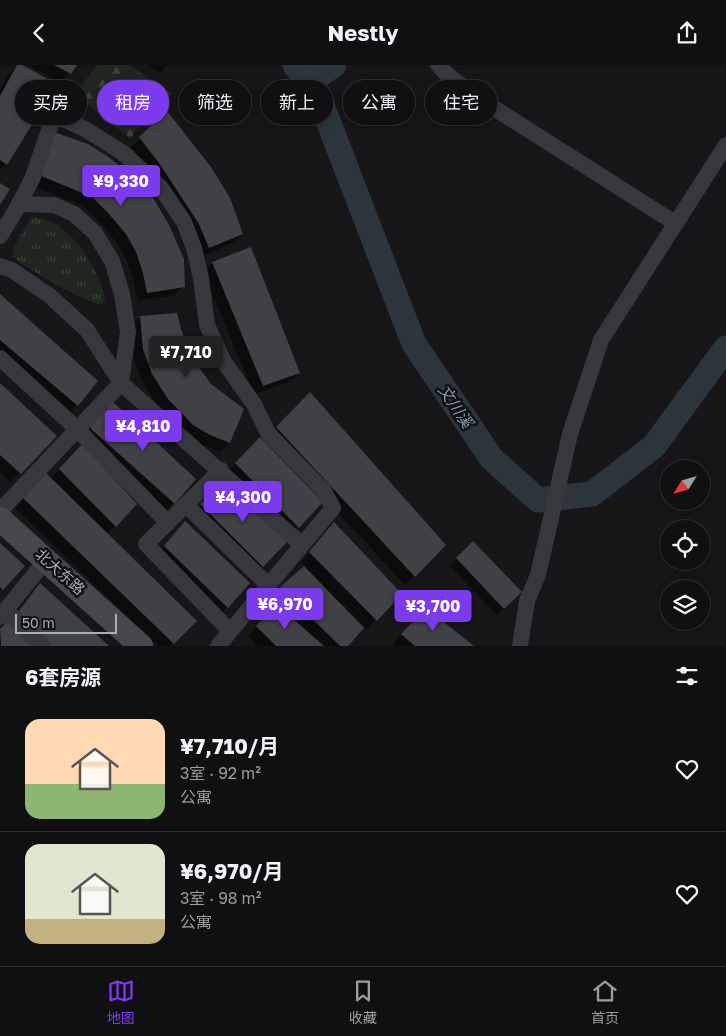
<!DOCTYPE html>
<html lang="zh">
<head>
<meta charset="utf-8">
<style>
  body { margin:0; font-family:"Golos Text","Noto Sans SC",sans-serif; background:#19191b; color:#f1f3f6; height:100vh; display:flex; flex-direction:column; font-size:19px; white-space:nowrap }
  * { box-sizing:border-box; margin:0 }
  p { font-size:16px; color:#9c9d9f }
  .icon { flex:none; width:28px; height:28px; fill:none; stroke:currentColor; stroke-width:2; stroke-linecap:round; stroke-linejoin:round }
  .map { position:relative; height:581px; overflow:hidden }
  .drawer { display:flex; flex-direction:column; background:#101012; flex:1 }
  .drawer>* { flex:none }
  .banner { position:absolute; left:15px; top:15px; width:696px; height:45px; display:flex; gap:10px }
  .needle { width:32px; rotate:233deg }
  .controls { position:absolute; left:660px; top:395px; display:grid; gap:10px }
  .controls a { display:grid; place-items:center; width:50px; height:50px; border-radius:50%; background:#101012; box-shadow:0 2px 8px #0003,0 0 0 1px #303032; font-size:25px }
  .scale { position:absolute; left:15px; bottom:12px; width:102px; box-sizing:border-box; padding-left:5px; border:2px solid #a8adb8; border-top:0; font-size:14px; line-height:18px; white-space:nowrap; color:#a8adb8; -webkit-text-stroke:4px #111113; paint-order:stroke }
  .price { position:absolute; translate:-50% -42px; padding:0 11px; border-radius:5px; background:#7c3aed; color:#fff; font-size:16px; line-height:32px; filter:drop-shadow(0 1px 2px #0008) }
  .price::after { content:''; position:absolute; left:50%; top:30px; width:15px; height:11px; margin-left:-8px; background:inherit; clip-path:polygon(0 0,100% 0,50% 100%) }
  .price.on { background:#222; color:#fff }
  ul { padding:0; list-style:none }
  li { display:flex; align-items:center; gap:15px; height:125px; padding:0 25px }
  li+li { border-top:1px solid #303032 }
  li span { display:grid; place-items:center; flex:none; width:140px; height:100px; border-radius:15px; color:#555 }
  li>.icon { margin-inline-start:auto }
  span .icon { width:60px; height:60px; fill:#fffc; stroke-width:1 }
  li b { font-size:21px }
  h2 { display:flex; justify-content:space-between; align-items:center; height:60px; padding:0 25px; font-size:21px }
  .chip { padding:0 18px; border-radius:22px; background:#101012; box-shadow:0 2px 8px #0003,0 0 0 1px #303032; font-size:18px; line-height:45px }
  .chip.on { background:#7c3aed; color:#fff }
  header { display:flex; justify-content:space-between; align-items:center; height:65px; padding:0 25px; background:#101012; font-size:22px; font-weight:700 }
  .dock { display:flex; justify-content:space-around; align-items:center; height:70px; border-top:1px solid #303032; background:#101012; font-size:14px; color:#9c9d9f }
  .dock a { display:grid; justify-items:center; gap:2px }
  .dock .on { color:#7c3aed }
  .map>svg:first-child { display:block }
  .grass { fill:url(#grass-tufts) }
  .forest { fill:url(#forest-firs) }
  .shadow { fill:#0007 }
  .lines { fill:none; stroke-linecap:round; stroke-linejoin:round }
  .river { stroke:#2c353c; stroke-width:25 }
  .building { fill:#404145 }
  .minor { stroke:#37383d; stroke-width:16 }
  .secondary { stroke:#45474d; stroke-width:24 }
  .labels { text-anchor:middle; stroke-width:5; stroke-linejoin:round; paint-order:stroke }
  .street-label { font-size:15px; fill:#a8adb8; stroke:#111113 }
  .water-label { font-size:16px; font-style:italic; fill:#7f9bb3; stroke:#111113 }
</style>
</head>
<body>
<header><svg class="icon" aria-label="back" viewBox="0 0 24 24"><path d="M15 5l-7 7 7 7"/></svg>Nestly<svg class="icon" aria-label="share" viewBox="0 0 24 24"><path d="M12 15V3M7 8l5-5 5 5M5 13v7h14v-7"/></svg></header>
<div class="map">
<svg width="726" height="581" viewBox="0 0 726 581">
  <defs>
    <pattern id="grass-tufts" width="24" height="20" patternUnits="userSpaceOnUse" patternTransform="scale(1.25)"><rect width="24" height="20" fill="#1e261f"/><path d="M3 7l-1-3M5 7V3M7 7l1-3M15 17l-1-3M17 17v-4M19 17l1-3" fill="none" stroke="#3c433d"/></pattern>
    <pattern id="forest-firs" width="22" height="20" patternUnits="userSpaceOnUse" patternTransform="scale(1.25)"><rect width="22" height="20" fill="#1e261f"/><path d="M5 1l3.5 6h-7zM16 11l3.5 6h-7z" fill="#3c433d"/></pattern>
  </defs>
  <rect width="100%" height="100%" fill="#161618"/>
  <path class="grass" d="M31,152C36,153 42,154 47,155C74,164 102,209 105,236L100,240C69,229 39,210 12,192L14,182Z"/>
  <polygon class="forest" points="98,0 129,0 171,28 130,73 74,29"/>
  <g class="shadow">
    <polygon points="17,0 19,0 6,99 0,105 0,25 9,9"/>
    <polygon points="29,0 76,0 60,18"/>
    <polygon points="147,0 168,0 160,8"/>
    <polygon points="167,48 242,169 232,178 200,192 150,107 131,82"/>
    <polygon points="45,77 183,221 174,230 138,236 134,217 127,197 117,178 100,158 83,141 32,121"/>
    <polygon points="213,198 299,308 290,317 254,329 203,207"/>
    <polygon points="0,230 77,340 68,349 0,292"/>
    <polygon points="140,253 179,265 191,294 229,378 220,387 201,379 159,343 143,318 134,294 131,262"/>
    <polygon points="0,319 20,408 11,417 0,407"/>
    <polygon points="310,328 445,480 405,520 268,372"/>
    <polygon points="102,346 195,414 164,447 82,373"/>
    <polygon points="260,374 298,462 289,471 227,408"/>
    <polygon points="82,381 135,439 106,470 195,556 170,581 158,581 15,443 36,419 50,414"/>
    <polygon points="214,425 285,477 253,510 192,449"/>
    <polygon points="185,457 248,518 218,552 156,491"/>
    <polygon points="334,459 376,555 367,564 342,538 340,540 347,581 258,581 248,571 267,550 292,554 293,552 272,532 306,502 301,497"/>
    <polygon points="473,478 521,527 497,550 450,501"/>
    <polygon points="40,520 107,581 0,581 0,566"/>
    <polygon points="416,554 472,581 395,581 393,579"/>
  </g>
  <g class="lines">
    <g class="river">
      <polyline points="295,0 320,35 414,279 492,394 538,435 592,429 654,381 726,283"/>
      <polyline points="308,18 334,0"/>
    </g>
  </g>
  <g class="building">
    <polygon points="17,0 22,0 57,19 7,100 0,95 0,31"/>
    <polygon points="54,0 77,0 71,9"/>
    <polygon points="167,46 211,102 230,133 243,169 209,183 199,159 184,136 159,98 139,72"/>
    <polygon points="54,67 88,79 107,91 133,111 151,129 169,160 184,194 185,222 147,228 143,208 136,187 126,169 109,149 92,132 41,111"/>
    <polygon points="0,118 10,124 0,140"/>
    <polygon points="251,182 300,308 263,321 212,197"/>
    <polygon points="0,229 98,316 78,341 0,275"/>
    <polygon points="177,248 181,264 192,293 211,319 244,344 230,378 210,370 193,360 168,334 152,309 143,284 140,251"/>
    <polygon points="0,318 57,371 21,409 0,390"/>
    <polygon points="310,327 446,480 415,512 276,362"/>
    <polygon points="111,335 196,414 175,439 90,363"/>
    <polygon points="260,372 323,437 299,463 235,398"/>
    <polygon points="82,379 137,439 116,462 59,404"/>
    <polygon points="46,408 197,556 174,579 23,433"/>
    <polygon points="223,414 287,477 263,502 200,439"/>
    <polygon points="185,456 250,518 228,543 164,481"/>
    <polygon points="334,457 402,529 377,556 309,487"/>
    <polygon points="473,476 522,527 504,544 456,493"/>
    <polygon points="0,478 25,501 3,525 0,522"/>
    <polygon points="304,501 364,563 348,581 340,581 280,522"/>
    <polygon points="40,518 109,581 48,581 15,551"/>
    <polygon points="276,539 324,581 276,581 256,561"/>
    <polygon points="426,543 474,581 415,581 401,569"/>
    <polygon points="8,556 39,581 1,581 0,564"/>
  </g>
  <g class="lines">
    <g class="minor">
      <polyline points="438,0 450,12 483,36 675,158"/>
      <polyline points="19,139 54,140 74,149 95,168 112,196 122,229 128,267 121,318 302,480"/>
      <polyline points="0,171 16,145 33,112 53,53 63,54 85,64 123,88 161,123 184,157 194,183 201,213 207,260 224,297 254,339 268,368 324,426 333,443 218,581"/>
      <polyline points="0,201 12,205 50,231 87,265 121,318 0,446"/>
      <polyline points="0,293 77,364 168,458"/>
      <polyline points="221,405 146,479 230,566"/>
      <polyline points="186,440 268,520"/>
      <polyline points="7,546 42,581"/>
      <polyline points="0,552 46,495"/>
      <polyline points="520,581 527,536 538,510 570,369 601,275 726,80"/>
    </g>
    <polyline class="secondary" points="0,454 141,581"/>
  </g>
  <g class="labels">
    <g class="street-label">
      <text transform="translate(60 507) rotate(42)" y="5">北大东路</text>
    </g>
    <g class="water-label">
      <text transform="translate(456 341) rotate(56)" y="6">文川溪</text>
    </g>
  </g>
</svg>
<div class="controls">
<a><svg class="needle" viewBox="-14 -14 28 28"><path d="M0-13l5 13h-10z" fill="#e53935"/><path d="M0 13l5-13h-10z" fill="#9c9d9f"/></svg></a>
<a><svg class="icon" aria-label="locate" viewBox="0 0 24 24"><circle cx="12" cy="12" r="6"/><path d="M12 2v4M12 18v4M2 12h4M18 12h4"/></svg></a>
<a><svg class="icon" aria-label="layers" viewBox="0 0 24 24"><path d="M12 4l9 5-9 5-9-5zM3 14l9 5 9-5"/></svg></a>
</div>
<div class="scale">50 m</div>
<b class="price" style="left:121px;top:142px">¥9,330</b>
<b class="price on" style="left:186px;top:313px">¥7,710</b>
<b class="price" style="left:143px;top:387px">¥4,810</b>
<b class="price" style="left:243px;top:458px">¥4,300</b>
<b class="price" style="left:285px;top:565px">¥6,970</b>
<b class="price" style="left:433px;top:567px">¥3,700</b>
<div class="banner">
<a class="chip">买房</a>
<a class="chip on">租房</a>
<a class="chip">筛选</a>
<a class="chip">新上</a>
<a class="chip">公寓</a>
<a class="chip">住宅</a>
</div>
</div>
<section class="drawer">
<h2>6套房源<svg class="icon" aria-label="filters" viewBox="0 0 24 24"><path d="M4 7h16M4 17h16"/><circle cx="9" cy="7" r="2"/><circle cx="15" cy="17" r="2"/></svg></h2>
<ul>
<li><span style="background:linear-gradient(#ffd9b3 65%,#8fb573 0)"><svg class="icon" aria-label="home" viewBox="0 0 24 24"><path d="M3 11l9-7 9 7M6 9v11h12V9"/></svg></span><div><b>¥7,710/月</b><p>3室 · 92 m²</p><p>公寓</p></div><svg class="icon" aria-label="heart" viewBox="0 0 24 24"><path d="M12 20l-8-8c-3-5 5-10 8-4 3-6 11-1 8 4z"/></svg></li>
<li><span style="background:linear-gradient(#dfe7d0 75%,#c2b280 0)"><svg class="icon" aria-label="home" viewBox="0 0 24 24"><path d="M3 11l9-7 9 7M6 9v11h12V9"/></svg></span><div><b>¥6,970/月</b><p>3室 · 98 m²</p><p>公寓</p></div><svg class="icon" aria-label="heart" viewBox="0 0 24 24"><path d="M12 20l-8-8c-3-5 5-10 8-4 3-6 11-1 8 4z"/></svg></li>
</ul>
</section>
<nav class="dock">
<a class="on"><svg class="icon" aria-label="map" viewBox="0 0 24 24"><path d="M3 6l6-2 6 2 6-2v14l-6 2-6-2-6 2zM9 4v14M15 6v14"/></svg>地图</a>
<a><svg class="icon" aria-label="saved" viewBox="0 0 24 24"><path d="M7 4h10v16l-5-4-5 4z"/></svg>收藏</a>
<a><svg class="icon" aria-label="home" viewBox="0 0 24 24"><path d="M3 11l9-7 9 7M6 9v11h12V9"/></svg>首页</a>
</nav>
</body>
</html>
